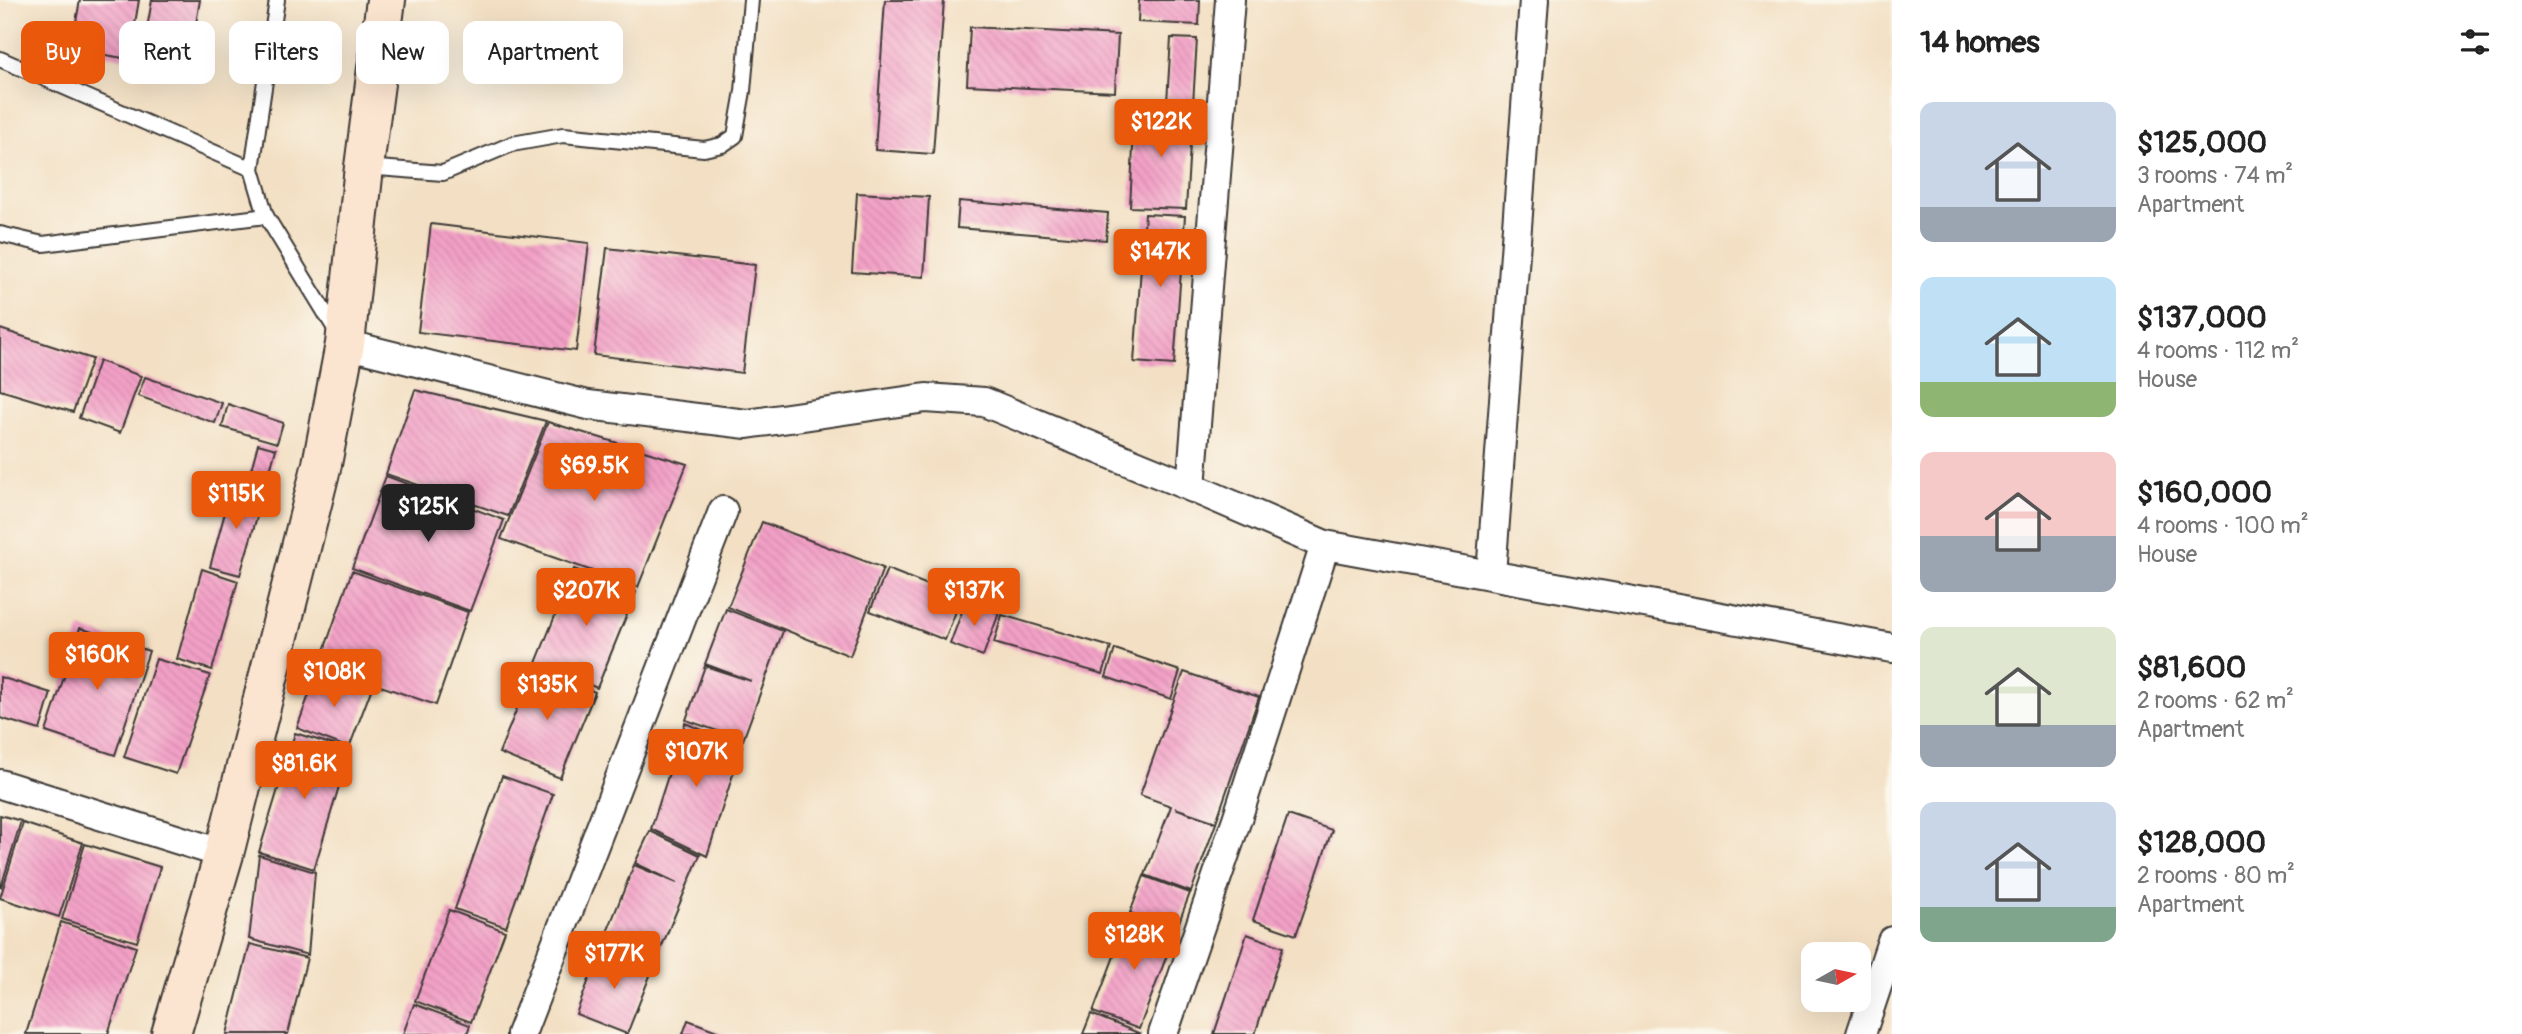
<!DOCTYPE html>
<html lang="en">
<head>
<meta charset="utf-8">
<style>
  body { margin:0; font-family:Pangolin,sans-serif; background:#f6f6f6; color:#222; height:100vh; display:flex; flex-direction:column; font-size:26px; white-space:nowrap }
  * { box-sizing:border-box; margin:0 }
  p { font-size:23px; color:#767676 }
  .icon { flex:none; width:38px; height:38px; fill:none; stroke:currentColor; stroke-width:2; stroke-linecap:round; stroke-linejoin:round }
  .map { position:relative; flex:1; overflow:hidden }
  .drawer { display:flex; flex-direction:column; background:#fff; width:630px }
  .drawer>* { flex:none }
  .hud { position:absolute; left:21px; top:21px; width:665px; height:63px; display:flex; gap:14px }
  .needle { width:46px; rotate:81deg }
  .tools { position:absolute; left:1801px; top:942px; display:grid; gap:14px }
  .tools a { display:grid; place-items:center; width:70px; height:70px; border-radius:14px; background:#fff; box-shadow:0 7px 28px #0002; font-size:35px }
  .price { position:absolute; translate:-50% -60px; padding:0 16px; border-radius:7px; background:#ea580c; color:#fff; font-size:23px; line-height:46px; filter:drop-shadow(0 2px 4px #0008) }
  .price::after { content:''; position:absolute; left:50%; top:42px; width:21px; height:16px; margin-left:-10px; background:inherit; clip-path:polygon(0 0,100% 0,50% 100%) }
  .price.current { background:#222; color:#fff }
  ul { padding:0; list-style:none }
  li { display:flex; align-items:center; gap:21px; height:175px; padding:0 28px }
  li span { display:grid; place-items:center; flex:none; width:196px; height:140px; border-radius:14px; color:#555 }
  li>.icon { margin-inline-start:auto }
  span .icon { width:84px; height:84px; fill:#fffc; stroke-width:1 }
  li b { font-size:30px }
  h2 { display:flex; justify-content:space-between; align-items:center; height:84px; padding:0 28px; font-size:30px }
  .pill { padding:0 24px; border-radius:14px; background:#fff; box-shadow:0 7px 28px #0002; font-size:24px; line-height:63px }
  .pill.current { background:#ea580c; color:#fff }
  main { display:flex; flex:1; min-height:0 }
  .map>svg:first-child { display:block }
  .building { fill:url(#building-back-hatch) }
  .lines { fill:none; stroke-linecap:round; stroke-linejoin:round }
  .service-casing { stroke:#3c3935; stroke-width:18 }
  .minor-casing { stroke:#3c3935; stroke-width:32 }
  .secondary-casing { stroke:#3c3935; stroke-width:42 }
  .service { stroke:#fff; stroke-width:14 }
  .minor { stroke:#fff; stroke-width:28 }
  .secondary { stroke:#fce5d0; stroke-width:38 }
</style>
</head>
<body>
<main>
<div class="map">
<svg width="1892" height="1034" viewBox="0 0 1892 1034">
  <defs>
    <pattern id="building-back-hatch" width="6" height="6" patternUnits="userSpaceOnUse" patternTransform="scale(1.75)"><rect width="6" height="6" fill="#f3a0c6"/><path d="M-1 5l2 2M0 0l6 6M5-1l2 2" fill="none" stroke="#d089aa"/></pattern>
  </defs>
  <rect width="100%" height="100%" fill="#fbf7ec"/>
  <filter id="ink" filterUnits="userSpaceOnUse"><feTurbulence type="fractalNoise" baseFrequency=".0143" numOctaves="2"/><feDisplacementMap in="SourceGraphic" scale="14" xChannelSelector="R" yChannelSelector="G"/><feConvolveMatrix kernelMatrix="1 2 1 2 8 2 1 2 1" color-interpolation-filters="sRGB"/></filter>
  <filter id="wash" filterUnits="userSpaceOnUse"><feTurbulence type="fractalNoise" baseFrequency=".00686" numOctaves="4" result="noise"/><feDisplacementMap in="SourceGraphic" scale="28" xChannelSelector="R" yChannelSelector="G"/><feGaussianBlur stdDeviation="1.57" result="paint"/><feColorMatrix in="noise" values="0 0 0 0 0 0 0 0 0 0 0 0 0 0 0 0 0 1.4 0 .05"/><feComposite in="paint" operator="in"/></filter>
  <g filter="url(#wash)">
    <rect width="100%" height="100%" fill="#f3e0c4"/>
    <g id="blocks">
      <g class="building">
        <polygon points="80,0 139,0 129,59 71,49"/>
        <polygon points="152,0 200,0 189,65 142,57"/>
        <polygon points="885,0 944,0 933,154 875,150"/>
        <polygon points="1139,0 1200,0 1199,25 1138,22"/>
        <polygon points="970,27 1118,35 1115,92 967,85"/>
        <polygon points="1171,38 1197,39 1193,104 1167,102"/>
        <polygon points="1135,108 1192,111 1186,209 1130,207"/>
        <polygon points="857,193 929,197 924,277 852,272"/>
        <polygon points="959,201 1108,213 1106,240 957,228"/>
        <polygon points="1145,214 1185,216 1174,365 1134,362"/>
        <polygon points="431,224 589,243 576,351 418,332"/>
        <polygon points="607,248 755,265 742,373 594,355"/>
        <polygon points="0,329 92,359 73,412 0,390"/>
        <polygon points="99,361 141,376 120,433 79,418"/>
        <polygon points="145,377 222,403 215,423 138,396"/>
        <polygon points="415,390 546,421 508,516 386,474"/>
        <polygon points="228,404 283,423 277,443 222,427"/>
        <polygon points="548,422 687,464 638,587 501,539"/>
        <polygon points="258,444 276,449 264,493 246,488"/>
        <polygon points="386,476 504,520 470,611 352,568"/>
        <polygon points="232,487 263,496 240,575 210,567"/>
        <polygon points="762,522 883,568 850,656 728,607"/>
        <polygon points="202,569 238,581 212,670 177,659"/>
        <polygon points="574,569 636,592 597,688 536,663"/>
        <polygon points="887,569 961,598 945,640 870,611"/>
        <polygon points="352,571 468,612 436,705 319,665"/>
        <polygon points="966,601 999,613 983,656 950,644"/>
        <polygon points="726,609 783,631 743,740 686,720 705,666 751,681 705,664"/>
        <polygon points="1002,615 1111,647 1103,674 994,643"/>
        <polygon points="80,628 149,651 115,755 46,732"/>
        <polygon points="1115,649 1180,671 1171,699 1106,677"/>
        <polygon points="156,659 210,675 176,774 124,757"/>
        <polygon points="534,666 595,692 560,778 499,753"/>
        <polygon points="318,670 371,690 349,748 297,728"/>
        <polygon points="1184,672 1259,697 1216,822 1175,808 1216,823 1191,892 1145,875 1171,806 1140,795"/>
        <polygon points="0,677 51,693 40,730 0,718"/>
        <polygon points="685,723 742,746 707,856 651,829"/>
        <polygon points="295,733 350,750 314,869 259,852"/>
        <polygon points="502,776 553,794 506,927 455,909"/>
        <polygon points="0,815 21,821 1,887 0,887"/>
        <polygon points="1288,815 1332,830 1296,935 1253,920"/>
        <polygon points="23,823 83,843 59,917 0,898"/>
        <polygon points="650,831 700,855 654,965 602,945 634,865 677,883 635,863"/>
        <polygon points="85,844 160,867 137,942 62,919"/>
        <polygon points="259,855 315,872 308,955 249,939"/>
        <polygon points="1144,876 1190,893 1176,930 1130,913"/>
        <polygon points="449,910 505,931 471,1022 415,1001"/>
        <polygon points="1130,914 1176,931 1139,1029 1093,1012"/>
        <polygon points="61,922 136,947 108,1034 26,1034"/>
        <polygon points="1247,934 1283,947 1255,1034 1214,1034"/>
        <polygon points="250,944 307,958 288,1034 227,1034"/>
        <polygon points="601,948 653,968 627,1034 576,1014"/>
        <polygon points="414,1004 470,1025 467,1034 403,1034"/>
        <polygon points="1091,1014 1141,1034 1083,1034"/>
        <polygon points="688,1020 725,1034 683,1034"/>
      </g>
    </g>
  </g>
  <g filter="url(#ink)">
    <use href="#blocks" fill-opacity="0" stroke="#3c3935" stroke-width="2"/>
    <g class="lines">
      <g class="service-casing">
        <g id="service">
          <polyline points="277,0 252,169 266,216 337,332"/>
          <polyline points="0,59 252,169"/>
          <polyline points="365,167 443,173 512,144 563,135 704,149 722,145 735,136 743,91 751,0"/>
          <polyline points="0,234 43,244 266,216"/>
        </g>
      </g>
      <g class="minor-casing">
        <g id="minor">
          <polyline points="345,344 588,405 747,424 926,398 984,402 1191,487 1325,545 1892,648"/>
          <polyline points="1191,487 1230,0"/>
          <polyline points="1491,574 1534,0"/>
          <polyline points="0,784 224,854"/>
          <polyline points="521,1034 723,511"/>
          <polyline points="1163,1034 1238,816 1325,545"/>
          <polyline points="1861,1034 1892,941"/>
        </g>
      </g>
      <g class="secondary-casing">
        <polyline id="secondary" points="171,1034 224,854 322,464 345,344 364,167 386,0"/>
      </g>
      <use href="#service" class="service"/>
      <use href="#minor" class="minor"/>
      <use href="#secondary" class="secondary"/>
    </g>
  </g>
</svg>
<div class="tools">
<a><svg class="needle" viewBox="-14 -14 28 28"><path d="M0-13l5 13h-10z" fill="#e53935"/><path d="M0 13l5-13h-10z" fill="#767676"/></svg></a>
</div>
<b class="price" style="left:1161px;top:159px">$122K</b>
<b class="price" style="left:1160px;top:289px">$147K</b>
<b class="price" style="left:594px;top:503px">$69.5K</b>
<b class="price" style="left:236px;top:531px">$115K</b>
<b class="price current" style="left:428px;top:544px">$125K</b>
<b class="price" style="left:586px;top:628px">$207K</b>
<b class="price" style="left:974px;top:628px">$137K</b>
<b class="price" style="left:97px;top:692px">$160K</b>
<b class="price" style="left:334px;top:709px">$108K</b>
<b class="price" style="left:547px;top:722px">$135K</b>
<b class="price" style="left:696px;top:789px">$107K</b>
<b class="price" style="left:304px;top:801px">$81.6K</b>
<b class="price" style="left:1134px;top:972px">$128K</b>
<b class="price" style="left:614px;top:991px">$177K</b>
<div class="hud">
<a class="pill current">Buy</a>
<a class="pill">Rent</a>
<a class="pill">Filters</a>
<a class="pill">New</a>
<a class="pill">Apartment</a>
</div>
</div>
<section class="drawer">
<h2>14 homes<svg class="icon" aria-label="filters" viewBox="0 0 24 24"><path d="M4 7h16M4 17h16"/><circle cx="9" cy="7" r="2"/><circle cx="15" cy="17" r="2"/></svg></h2>
<ul>
<li><span style="background:linear-gradient(#c9d6e8 75%,#9aa5b1 0)"><svg class="icon" aria-label="home" viewBox="0 0 24 24"><path d="M3 11l9-7 9 7M6 9v11h12V9"/></svg></span><div><b>$125,000</b><p>3 rooms · 74 m²</p><p>Apartment</p></div></li>
<li><span style="background:linear-gradient(#bfe0f5 75%,#8fb573 0)"><svg class="icon" aria-label="home" viewBox="0 0 24 24"><path d="M3 11l9-7 9 7M6 9v11h12V9"/></svg></span><div><b>$137,000</b><p>4 rooms · 112 m²</p><p>House</p></div></li>
<li><span style="background:linear-gradient(#f6c9c9 60%,#9aa5b1 0)"><svg class="icon" aria-label="home" viewBox="0 0 24 24"><path d="M3 11l9-7 9 7M6 9v11h12V9"/></svg></span><div><b>$160,000</b><p>4 rooms · 100 m²</p><p>House</p></div></li>
<li><span style="background:linear-gradient(#dfe7d0 70%,#9aa5b1 0)"><svg class="icon" aria-label="home" viewBox="0 0 24 24"><path d="M3 11l9-7 9 7M6 9v11h12V9"/></svg></span><div><b>$81,600</b><p>2 rooms · 62 m²</p><p>Apartment</p></div></li>
<li><span style="background:linear-gradient(#c9d6e8 75%,#7fa58c 0)"><svg class="icon" aria-label="home" viewBox="0 0 24 24"><path d="M3 11l9-7 9 7M6 9v11h12V9"/></svg></span><div><b>$128,000</b><p>2 rooms · 80 m²</p><p>Apartment</p></div></li>
</ul>
</section>
</main>
</body>
</html>
